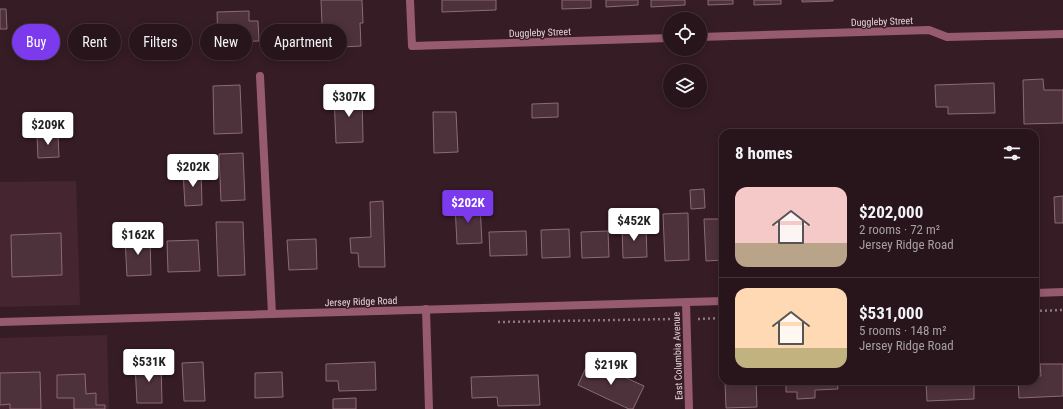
<!DOCTYPE html>
<html lang="en">
<head>
<meta charset="utf-8">
<style>
  body { margin:0; font-family:"Roboto Condensed",sans-serif; background:#301e25; color:#f1f3f6; height:100vh; display:flex; flex-direction:column; font-size:15px; white-space:nowrap }
  * { box-sizing:border-box; margin:0 }
  p { font-size:13px; color:#a59fa3 }
  .icon { flex:none; width:22px; height:22px; fill:none; stroke:currentColor; stroke-width:2; stroke-linecap:round; stroke-linejoin:round }
  .map { position:relative; flex:1; overflow:hidden }
  .sheet { position:absolute; left:719px; top:129px; width:320px; height:256px; display:flex; flex-direction:column; background:#28151c; border-radius:12px; box-shadow:0 2px 10px #0003,0 0 0 1px #44343b }
  .sheet>* { flex:none }
  .top-card { position:absolute; left:12px; top:24px; width:380px; height:36px; display:flex; gap:8px }
  .fabs { position:absolute; left:663px; top:12px; display:grid; gap:8px }
  .fabs a { display:grid; place-items:center; width:44px; height:44px; border-radius:50%; background:#28151c; box-shadow:0 2px 10px #0003,0 0 0 1px #44343b; font-size:20px }
  .price { position:absolute; translate:-50% -34px; padding:0 9px; border-radius:4px; background:#fff; color:#222; font-size:13px; line-height:26px; filter:drop-shadow(0 1px 2px #0008) }
  .price::after { content:''; position:absolute; left:50%; top:24px; width:12px; height:9px; margin-left:-6px; background:inherit; clip-path:polygon(0 0,100% 0,50% 100%) }
  .price.active { background:#7c3aed; color:#fff }
  ul { padding:0; list-style:none }
  li { display:flex; align-items:center; gap:12px; height:100px; padding:0 16px }
  li+li { border-top:1px solid #44343b }
  li span { display:grid; place-items:center; flex:none; width:112px; height:80px; border-radius:12px; color:#555 }
  li>.icon { margin-inline-start:auto }
  span .icon { width:48px; height:48px; fill:#fffc; stroke-width:1 }
  li b { font-size:17px }
  h2 { display:flex; justify-content:space-between; align-items:center; height:48px; padding:0 16px; font-size:17px }
  .tag { padding:0 14px; border-radius:18px; background:#28151c; box-shadow:0 2px 10px #0003,0 0 0 1px #44343b; font-size:14px; line-height:36px }
  .tag.active { background:#7c3aed; color:#fff }
  .map>svg:first-child { display:block }
  .built { fill:#452530 }
  .building { fill:#4d313b; stroke:#8c6b75 }
  .lines { fill:none; stroke-linecap:round; stroke-linejoin:round }
  .path { stroke:#8f7980; stroke-width:2.5; stroke-dasharray:2 3; stroke-linecap:butt }
  .service { stroke:#975b70; stroke-width:8 }
  .minor { stroke:#975b70; stroke-width:8 }
  .tertiary { stroke:#975b70; stroke-width:8 }
  .labels { text-anchor:middle; stroke-width:3; stroke-linejoin:round; paint-order:stroke }
  .street-label { font-size:10px; fill:#e5d2d7; stroke:#361c25 }
</style>
</head>
<body>
<div class="map">
<svg width="1063" height="409" viewBox="0 0 1063 409">
  <rect width="100%" height="100%" fill="#361c25"/>
  <g class="built">
    <polygon points="76,181 80,305 0,307 0,182"/>
    <polygon points="107,335 109,409 0,409 0,338"/>
  </g>
  <g class="building">
    <polygon points="321,0 362,0 363,23 360,23 361,46 323,48"/>
    <polygon points="442,0 496,0 496,10 442,12"/>
    <polygon points="562,0 591,0 591,8 562,9"/>
    <polygon points="606,0 638,0 638,5 606,7"/>
    <polygon points="651,0 685,0 685,5 651,7"/>
    <polygon points="708,0 733,0 733,4 708,5"/>
    <polygon points="754,0 781,0 781,4 754,5"/>
    <polygon points="802,0 833,0 833,1 802,2"/>
    <polygon points="0,9 6,9 7,29 0,29"/>
    <polygon points="249,11 249,21 258,21 259,41 218,42 217,12"/>
    <polygon points="1043,79 1044,90 1063,90 1063,123 1024,124 1023,80"/>
    <polygon points="994,83 995,113 948,114 948,107 936,107 935,85"/>
    <polygon points="240,85 242,133 214,134 213,86"/>
    <polygon points="362,94 363,142 336,143 334,95"/>
    <polygon points="558,103 558,117 532,118 532,104"/>
    <polygon points="433,112 456,112 458,152 434,153"/>
    <polygon points="37,135 58,135 59,157 38,158"/>
    <polygon points="243,153 245,200 221,201 219,154"/>
    <polygon points="201,170 202,205 185,206 183,171"/>
    <polygon points="704,189 705,208 691,209 690,190"/>
    <polygon points="1063,196 1063,223 1055,223 1054,197"/>
    <polygon points="383,201 385,267 359,267 358,253 351,253 350,238 371,237 370,202"/>
    <polygon points="480,204 482,243 457,244 455,205"/>
    <polygon points="688,213 689,260 665,261 663,214"/>
    <polygon points="704,219 723,219 723,260 706,261"/>
    <polygon points="216,222 243,222 245,275 218,276"/>
    <polygon points="646,226 647,257 623,258 622,227"/>
    <polygon points="569,229 570,257 542,258 541,230"/>
    <polygon points="526,231 527,255 490,256 489,232"/>
    <polygon points="608,231 609,257 582,258 581,232"/>
    <polygon points="61,233 62,275 12,277 11,235"/>
    <polygon points="150,237 151,275 127,276 125,238"/>
    <polygon points="316,239 317,269 289,270 287,240"/>
    <polygon points="198,240 200,271 168,272 167,241"/>
    <polygon points="589,361 644,386 633,409 629,409 578,385"/>
    <polygon points="203,362 205,401 184,401 182,363"/>
    <polygon points="375,362 376,390 339,391 338,381 326,381 326,364"/>
    <polygon points="161,363 162,403 137,403 135,364"/>
    <polygon points="1040,364 1063,364 1063,396 1019,398 1018,381 1035,381 1035,376 1041,376"/>
    <polygon points="40,372 41,409 10,409 10,404 0,405 0,373"/>
    <polygon points="282,372 283,397 255,398 255,373"/>
    <polygon points="85,374 86,394 96,393 96,405 105,405 105,409 74,409 74,398 57,398 57,375"/>
    <polygon points="538,375 540,405 498,406 497,397 472,398 471,377"/>
    <polygon points="725,381 756,381 757,407 726,408"/>
    <polygon points="786,381 837,381 838,389 815,390 815,398 797,399 797,392 786,392"/>
    <polygon points="926,381 974,381 974,399 927,401"/>
    <polygon points="356,398 356,409 333,409 333,399"/>
  </g>
  <g class="lines">
    <g class="path">
      <polyline points="1035,311 1063,310"/>
      <polyline points="698,319 723,318"/>
      <polyline points="498,322 675,319"/>
    </g>
    <polyline class="service" points="260,76 272,314"/>
    <g class="minor">
      <polyline points="410,0 412,46 670,38"/>
      <polyline points="700,37 929,30 947,37 1063,34"/>
      <polyline points="686,302 689,409"/>
      <polyline points="426,309 429,409"/>
    </g>
    <g class="tertiary">
      <polyline points="1035,293 1063,292"/>
      <polyline points="0,322 723,301"/>
    </g>
  </g>
  <g class="labels">
    <g class="street-label">
      <text transform="translate(882 21) rotate(-2)" y="4">Duggleby Street</text>
      <text transform="translate(540 32) rotate(-2)" y="4">Duggleby Street</text>
      <text transform="translate(361 301) rotate(-2)" y="4">Jersey Ridge Road</text>
      <text transform="translate(677 356) rotate(-92)" y="4">East Columbia Avenue</text>
    </g>
  </g>
</svg>
<div class="fabs">
<a><svg class="icon" aria-label="locate" viewBox="0 0 24 24"><circle cx="12" cy="12" r="6"/><path d="M12 2v4M12 18v4M2 12h4M18 12h4"/></svg></a>
<a><svg class="icon" aria-label="layers" viewBox="0 0 24 24"><path d="M12 4l9 5-9 5-9-5zM3 14l9 5 9-5"/></svg></a>
</div>
<b class="price" style="left:349px;top:118px">$307K</b>
<b class="price" style="left:48px;top:146px">$209K</b>
<b class="price" style="left:193px;top:188px">$202K</b>
<b class="price active" style="left:468px;top:224px">$202K</b>
<b class="price" style="left:634px;top:242px">$452K</b>
<b class="price" style="left:138px;top:256px">$162K</b>
<b class="price" style="left:149px;top:383px">$531K</b>
<b class="price" style="left:611px;top:386px">$219K</b>
<div class="top-card">
<a class="tag active">Buy</a>
<a class="tag">Rent</a>
<a class="tag">Filters</a>
<a class="tag">New</a>
<a class="tag">Apartment</a>
</div>
<section class="sheet">
<h2>8 homes<svg class="icon" aria-label="filters" viewBox="0 0 24 24"><path d="M4 7h16M4 17h16"/><circle cx="9" cy="7" r="2"/><circle cx="15" cy="17" r="2"/></svg></h2>
<ul>
<li><span style="background:linear-gradient(#f6c9c9 70%,#b9a48a 0)"><svg class="icon" aria-label="home" viewBox="0 0 24 24"><path d="M3 11l9-7 9 7M6 9v11h12V9"/></svg></span><div><b>$202,000</b><p>2 rooms · 72 m²</p><p>Jersey Ridge Road</p></div></li>
<li><span style="background:linear-gradient(#ffd9b3 75%,#c2b280 0)"><svg class="icon" aria-label="home" viewBox="0 0 24 24"><path d="M3 11l9-7 9 7M6 9v11h12V9"/></svg></span><div><b>$531,000</b><p>5 rooms · 148 m²</p><p>Jersey Ridge Road</p></div></li>
</ul>
</section>
</div>
</body>
</html>
